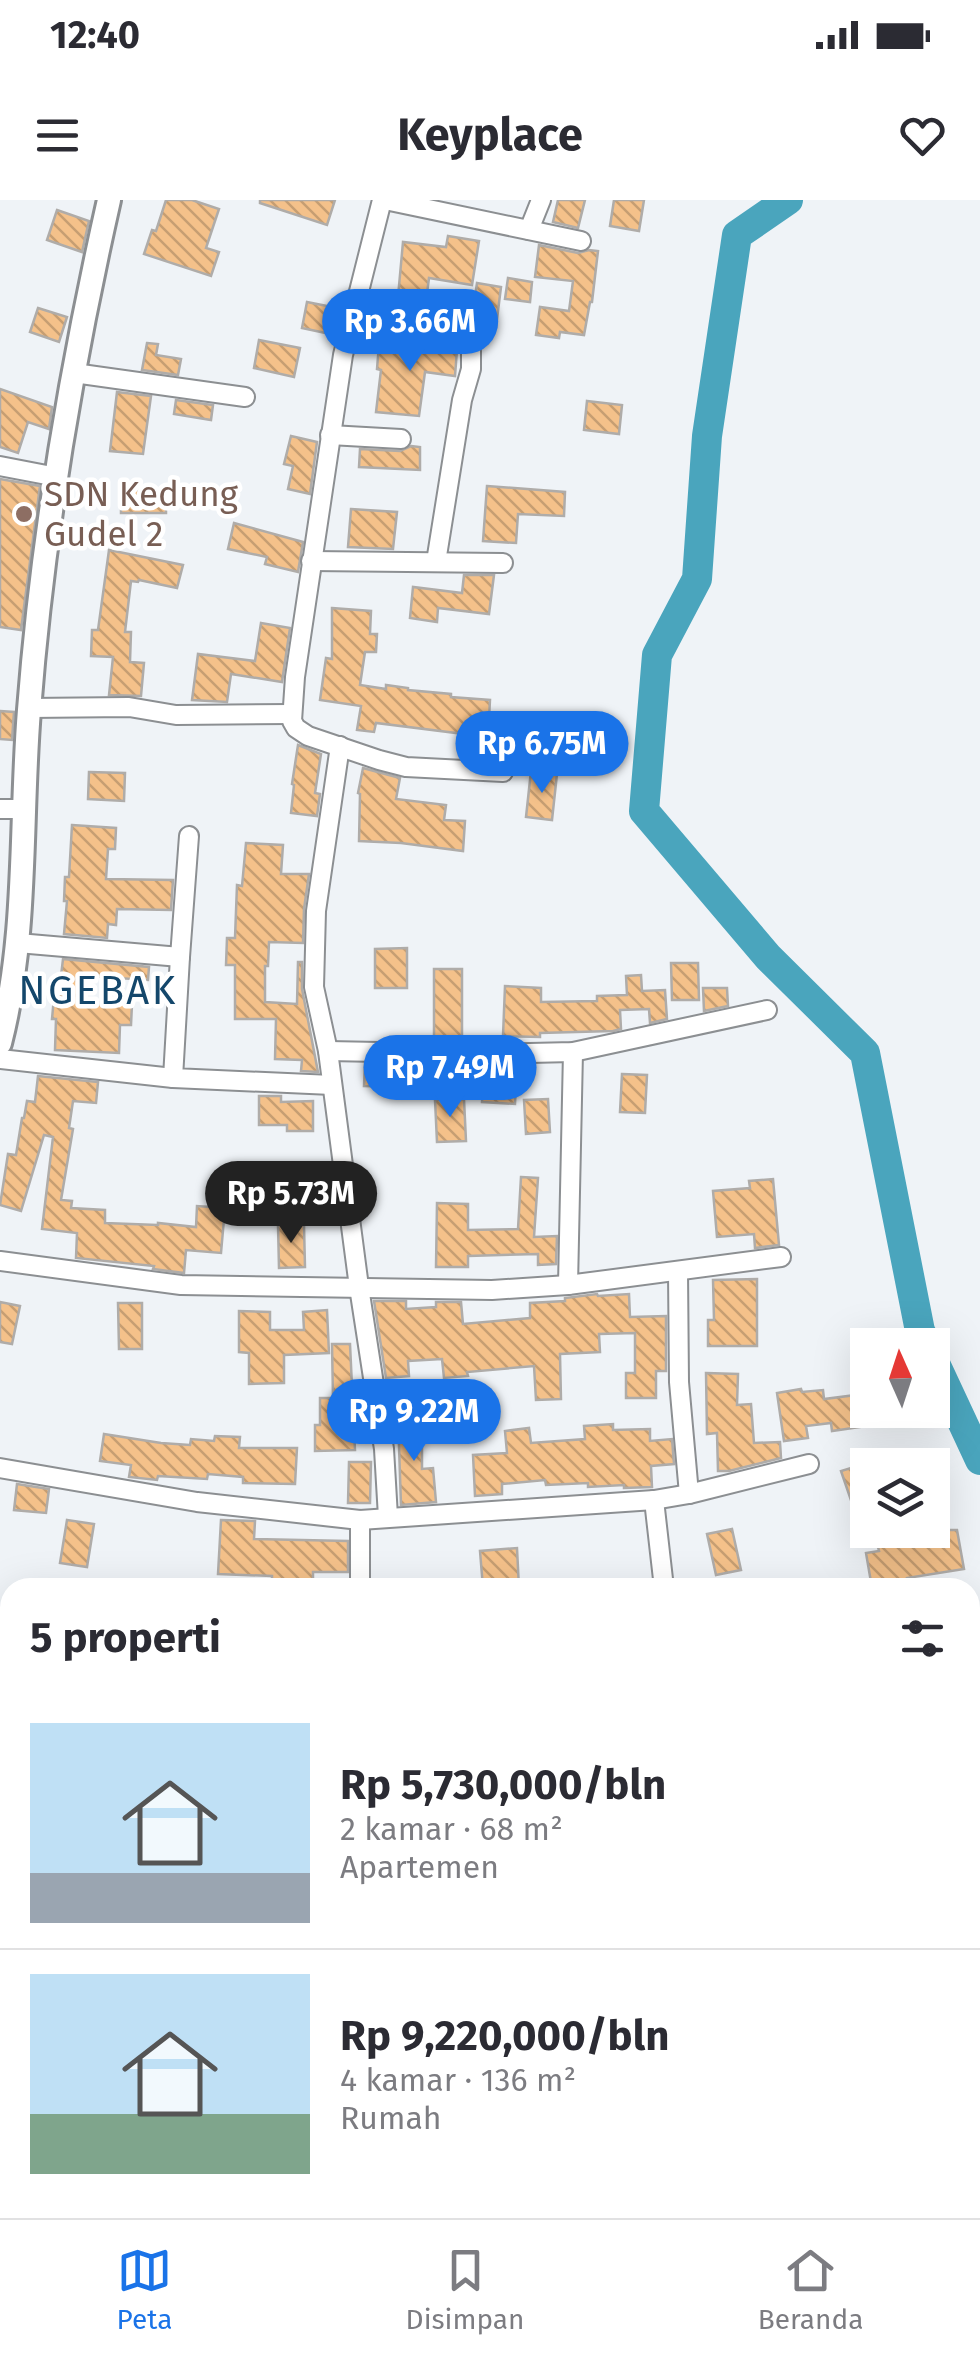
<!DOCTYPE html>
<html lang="id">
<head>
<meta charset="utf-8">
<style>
  body { margin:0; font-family:"Fira Sans",sans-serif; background:#f2f2f3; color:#2b2b33; height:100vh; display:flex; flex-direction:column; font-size:38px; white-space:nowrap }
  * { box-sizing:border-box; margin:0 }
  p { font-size:32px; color:#7c7c81 }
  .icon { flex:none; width:55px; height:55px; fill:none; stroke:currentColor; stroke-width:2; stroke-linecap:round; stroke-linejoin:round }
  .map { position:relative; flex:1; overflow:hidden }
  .panel { position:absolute; left:0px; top:1378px; width:980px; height:642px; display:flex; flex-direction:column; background:#fff; border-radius:30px 30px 0 0; box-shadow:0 10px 40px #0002 }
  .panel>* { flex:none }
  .needle { width:65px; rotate:357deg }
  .fabs { position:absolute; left:850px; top:1128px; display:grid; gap:20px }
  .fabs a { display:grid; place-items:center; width:100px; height:100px; border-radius:0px; background:#fff; box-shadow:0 10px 40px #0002; font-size:50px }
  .price { position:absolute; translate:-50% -85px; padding:0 22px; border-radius:35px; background:#1a73e8; color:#fff; font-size:32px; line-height:65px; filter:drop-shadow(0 2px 5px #0008) }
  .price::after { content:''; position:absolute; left:50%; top:60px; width:30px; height:22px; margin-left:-15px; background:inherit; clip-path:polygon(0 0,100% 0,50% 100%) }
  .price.selected { background:#222; color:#fff }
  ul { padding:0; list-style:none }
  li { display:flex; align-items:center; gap:30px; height:250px; padding:0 30px }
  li+li { border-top:2px solid #e1e1e2 }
  li span { display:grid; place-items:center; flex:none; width:280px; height:200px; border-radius:0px; color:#555 }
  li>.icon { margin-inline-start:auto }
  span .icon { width:120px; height:120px; fill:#fffc; stroke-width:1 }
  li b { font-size:42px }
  h2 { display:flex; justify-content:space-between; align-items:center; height:120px; padding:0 30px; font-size:42px }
  .status { display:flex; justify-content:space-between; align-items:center; height:70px; padding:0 50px; background:#fff; direction:ltr }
  .status svg { height:28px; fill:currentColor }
  header { display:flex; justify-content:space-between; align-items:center; height:130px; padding:0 30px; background:#fff; font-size:45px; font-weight:700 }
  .menu { display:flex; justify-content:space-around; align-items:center; height:140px; border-top:2px solid #e1e1e2; background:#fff; font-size:28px; color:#7c7c81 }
  .menu a { display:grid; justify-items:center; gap:5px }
  .menu .selected { color:#1a73e8 }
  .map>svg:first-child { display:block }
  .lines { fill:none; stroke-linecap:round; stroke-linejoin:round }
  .river { stroke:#4aa5bd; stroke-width:30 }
  .building { fill:url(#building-back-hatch); stroke:#afaca9; stroke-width:2.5 }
  .minor-casing { stroke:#8c8f92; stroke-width:22 }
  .major-casing { stroke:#8c8f92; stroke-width:28 }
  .minor { stroke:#fff; stroke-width:18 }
  .major { stroke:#fff; stroke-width:22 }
  .education-dot { fill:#8d6e63; stroke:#fff; stroke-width:4 }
  .labels { text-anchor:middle; stroke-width:9; stroke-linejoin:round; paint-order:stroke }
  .education-label { font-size:35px; fill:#785e54; stroke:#fff; text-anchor:start }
  .quarter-label { font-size:40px; letter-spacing:2.5px; fill:#14476b; stroke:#fff }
</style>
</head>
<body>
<div class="status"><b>12:40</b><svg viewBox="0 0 49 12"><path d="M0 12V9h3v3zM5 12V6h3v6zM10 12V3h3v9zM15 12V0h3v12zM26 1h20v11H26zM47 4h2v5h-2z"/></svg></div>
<header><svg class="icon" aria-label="menu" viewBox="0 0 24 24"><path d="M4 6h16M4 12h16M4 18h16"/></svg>Keyplace<svg class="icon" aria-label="heart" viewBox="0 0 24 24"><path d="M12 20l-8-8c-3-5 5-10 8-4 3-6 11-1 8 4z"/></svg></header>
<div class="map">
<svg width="980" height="2018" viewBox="0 0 980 2018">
  <defs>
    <pattern id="building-back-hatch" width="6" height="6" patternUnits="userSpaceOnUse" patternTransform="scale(2.5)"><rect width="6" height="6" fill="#f4c18a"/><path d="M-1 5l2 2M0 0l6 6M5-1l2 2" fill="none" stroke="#c69e72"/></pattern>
  </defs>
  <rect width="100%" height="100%" fill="#eff3f7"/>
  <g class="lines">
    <g class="river">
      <polyline points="788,0 737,35 707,236 697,379 657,455 644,611 768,757 865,853 920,1131 927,1145"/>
      <polyline points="932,1157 980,1260"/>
    </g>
  </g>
  <g class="building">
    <polygon points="166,0 192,0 219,9 206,48 219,52 211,76 144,54 152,30 156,31"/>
    <polygon points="260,0 335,0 327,25 260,3"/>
    <polygon points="558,0 585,0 578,28 553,22"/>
    <polygon points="614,0 644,0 639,31 610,26"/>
    <polygon points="57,10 89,21 82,52 47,40"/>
    <polygon points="448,36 479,41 472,85 429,78 426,101 398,97 403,42 446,47"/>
    <polygon points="539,45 578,53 589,50 598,51 592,102 590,102 584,135 560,132 559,138 536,135 540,107 569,111 573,81 535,77"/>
    <polygon points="508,78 532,82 530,102 505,99"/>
    <polygon points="477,83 501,87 496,127 471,124"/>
    <polygon points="307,102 342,109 335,135 302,128"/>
    <polygon points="38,108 67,117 59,142 30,132"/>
    <polygon points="259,140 300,148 294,177 254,168"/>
    <polygon points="429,142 451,144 457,150 455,176 425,172 419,216 376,212 381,170 377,169 379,144 428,147"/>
    <polygon points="147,143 158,144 156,155 181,159 178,175 142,170"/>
    <polygon points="0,189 52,207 49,229 28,222 18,253 0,247"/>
    <polygon points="117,192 151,196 143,254 110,251"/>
    <polygon points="176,200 213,205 211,220 174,214"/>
    <polygon points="587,201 622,205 619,234 584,230"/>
    <polygon points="291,236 317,242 310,294 288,289 293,266 284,264"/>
    <polygon points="411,246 420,247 420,270 359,267 360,249 400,251"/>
    <polygon points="0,279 40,286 21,430 0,427"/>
    <polygon points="487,286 565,292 564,316 518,314 516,343 483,341"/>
    <polygon points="121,288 139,288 138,295 166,299 166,313 121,313"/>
    <polygon points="351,309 397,312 393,349 348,347"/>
    <polygon points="234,323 303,342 298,372 265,364 267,357 228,349"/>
    <polygon points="109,350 183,365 177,388 139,380 138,382 131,381 125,432 131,432 130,462 144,463 141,496 109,495 113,457 91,456 92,430 98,430"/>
    <polygon points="464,375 494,375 489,414 438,408 437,422 410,418 413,387 462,393"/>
    <polygon points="332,408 371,411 370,434 377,434 376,452 365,452 360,485 386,489 386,485 408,488 408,490 451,494 451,497 490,500 488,537 376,523 374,532 357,530 361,506 320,500 326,458 332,459"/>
    <polygon points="261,423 290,428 282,482 231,474 227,502 192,500 198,454 255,461"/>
    <polygon points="0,511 14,512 12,540 0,539"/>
    <polygon points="298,545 321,554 315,593 320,594 317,616 291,613 294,585 292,584"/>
    <polygon points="363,568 400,578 396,599 446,605 444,620 465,621 463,651 401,643 359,641 360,594 358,593"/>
    <polygon points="531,571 557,574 552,620 526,617"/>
    <polygon points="89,572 125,573 124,601 88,599"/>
    <polygon points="72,625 116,628 115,649 108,649 106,679 173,680 171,710 117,709 116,725 108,724 107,738 64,734 67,701 64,701 65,677 69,677"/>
    <polygon points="246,643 283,645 281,674 309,674 304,709 303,743 269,742 268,766 265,766 265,802 297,804 298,762 302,762 302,789 318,872 301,871 302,860 275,859 276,819 235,819 235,765 226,765 227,738 235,738 237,685 242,686"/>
    <polygon points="407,748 407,788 375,788 375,749"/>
    <polygon points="63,759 149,767 148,780 87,776 84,801 132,804 131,825 120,825 119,853 55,850 56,819 52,819 56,775 61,776"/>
    <polygon points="671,763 698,763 699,800 672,800"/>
    <rect x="434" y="769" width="28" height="68"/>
    <polygon points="641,775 642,791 665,790 667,819 650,823 649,809 620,810 621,829 613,831 540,833 540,837 503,836 505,786 541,788 541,802 597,801 597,796 627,795 626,776"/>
    <polygon points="703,788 727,788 728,806 704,811"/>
    <polygon points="365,864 408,865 407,887 364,886"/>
    <polygon points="484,866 517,866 515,904 482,902"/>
    <polygon points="622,874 647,875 645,913 620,912"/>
    <polygon points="38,876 98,882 96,903 73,901 69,928 73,929 61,1000 72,1001 71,1008 105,1010 105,1023 158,1025 158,1023 196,1027 197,1006 225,1008 221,1053 186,1050 184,1073 153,1069 154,1066 76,1058 77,1033 42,1029 53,937 44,935 21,1011 0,1005 8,954 16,955 22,918 24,918 27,901 35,902"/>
    <polygon points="259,896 281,896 281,902 313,901 313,931 287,931 287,925 259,925"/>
    <polygon points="464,899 466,941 437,942 435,900"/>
    <polygon points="548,899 550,932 526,934 524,900"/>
    <polygon points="521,977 538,978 534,1037 557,1036 556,1064 538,1065 538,1054 468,1056 468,1067 436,1067 437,1003 468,1004 468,1030 518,1029"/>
    <polygon points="773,979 779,1045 755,1048 754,1034 717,1037 713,991 750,988 749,981"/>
    <polygon points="278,1025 304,1025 305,1067 279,1068"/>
    <polygon points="757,1079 757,1146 708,1146 708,1120 714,1120 713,1080"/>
    <polygon points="597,1094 598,1096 629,1094 630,1117 666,1116 666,1171 656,1171 656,1198 626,1198 626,1173 635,1173 635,1133 599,1134 600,1152 560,1154 561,1199 536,1200 534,1166 467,1172 468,1176 444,1178 442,1159 408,1161 409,1176 386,1178 374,1101 406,1101 406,1109 436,1107 436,1102 461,1102 463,1124 530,1118 530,1103 565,1101 565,1098"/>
    <polygon points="0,1102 20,1106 12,1144 0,1142"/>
    <polygon points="118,1103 142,1103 142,1149 119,1149"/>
    <polygon points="327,1110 329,1153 284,1155 284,1183 249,1184 249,1153 239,1152 239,1111 270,1112 270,1130 304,1130 303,1112"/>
    <polygon points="332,1144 350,1144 355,1250 315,1251 315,1225 320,1225 320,1198 333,1198"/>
    <polygon points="706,1173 738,1174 737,1205 751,1204 754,1243 780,1242 781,1258 729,1271 718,1271 717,1233 707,1234"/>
    <polygon points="444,1184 448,1222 428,1224 424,1186"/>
    <polygon points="801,1189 802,1192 823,1190 824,1199 856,1195 860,1227 832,1231 831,1223 806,1226 808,1238 784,1241 777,1193"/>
    <polygon points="398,1217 422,1217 422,1269 433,1268 436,1302 401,1305"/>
    <polygon points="613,1224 613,1230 650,1229 650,1241 672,1239 674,1264 651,1266 652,1287 624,1288 624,1285 588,1287 588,1283 546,1285 545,1280 502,1284 502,1294 475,1296 473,1255 507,1253 505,1231 529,1228 531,1243 585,1239 584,1226"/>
    <polygon points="104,1234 161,1243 190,1245 191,1239 214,1241 215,1236 240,1237 239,1248 297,1248 295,1284 243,1283 243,1277 208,1274 207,1279 158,1276 157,1280 129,1277 131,1265 100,1261"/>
    <polygon points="349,1262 371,1262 370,1303 348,1303"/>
    <polygon points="864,1264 868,1273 868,1308 855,1312 841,1271"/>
    <polygon points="17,1284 49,1289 46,1313 14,1310"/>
    <polygon points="67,1320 94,1324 87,1367 60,1363"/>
    <polygon points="221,1320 255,1321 254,1339 348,1341 348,1372 313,1372 313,1385 272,1384 272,1376 218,1374"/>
    <polygon points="732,1329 741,1370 716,1375 707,1334"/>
    <polygon points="874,1330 957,1330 964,1369 907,1378 908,1388 872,1388 866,1353 879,1351"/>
    <polygon points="517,1348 519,1388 483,1388 480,1351"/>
  </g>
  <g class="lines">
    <g class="minor-casing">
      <g id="minor">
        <polyline points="382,0 343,155 295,477 292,521 296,528 308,536 379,560 406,567 503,572"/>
        <polyline points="385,0 581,41"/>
        <polyline points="529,30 541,0"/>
        <polyline points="354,103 433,115 454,130 467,143 471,151 471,169 462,200 436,362"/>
        <polyline points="74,173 245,197"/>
        <polyline points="330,235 401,239"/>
        <polyline points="0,266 57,277"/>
        <polyline points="311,361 503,363"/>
        <polyline points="29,508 129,507 176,515 291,514"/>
        <polyline points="340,546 316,711 314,787 328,851 359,1087 384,1249 388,1317"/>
        <polyline points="0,609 23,609"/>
        <polyline points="18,743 180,757 189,636"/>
        <polyline points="180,757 173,878 332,885"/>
        <polyline points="328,851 482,854 573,852 767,810"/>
        <polyline points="0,859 173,878"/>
        <polyline points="0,1061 181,1085 492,1090 568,1085 781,1057"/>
        <polyline points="678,1072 679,1182 689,1294"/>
        <polyline points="568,1085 573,852"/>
        <polyline points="0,1268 197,1302 360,1320 654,1300 689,1294 809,1264"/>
        <polyline points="654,1300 664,1388"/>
        <polyline points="360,1320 360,1388"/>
        <polyline points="970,1567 980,1568"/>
        <polyline points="0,1598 10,1598"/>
        <polyline points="970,1824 980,1825"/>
        <polyline points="15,2018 20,2010"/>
        <polyline points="855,2018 855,2010"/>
      </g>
    </g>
    <g class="major-casing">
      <path id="major" d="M0,843C28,734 20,621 29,510C42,339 71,168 109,0"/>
    </g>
    <use href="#minor" class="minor"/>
    <use href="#major" class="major"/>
  </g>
  <circle class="education-dot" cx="24" cy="314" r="10"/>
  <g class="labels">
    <g class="education-label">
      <text x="44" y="306">SDN Kedung<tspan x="44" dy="40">Gudel 2</tspan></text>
    </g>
    <g class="quarter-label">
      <text x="98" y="804">NGEBAK</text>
    </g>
  </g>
</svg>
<div class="fabs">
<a><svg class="needle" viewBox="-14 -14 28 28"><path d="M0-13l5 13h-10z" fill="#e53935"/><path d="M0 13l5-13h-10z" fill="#7c7c81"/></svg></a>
<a><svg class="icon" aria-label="layers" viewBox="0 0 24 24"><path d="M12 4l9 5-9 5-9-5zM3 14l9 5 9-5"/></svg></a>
</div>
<b class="price" style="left:410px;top:174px">Rp 3.66M</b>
<b class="price" style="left:542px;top:596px">Rp 6.75M</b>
<b class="price" style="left:450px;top:920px">Rp 7.49M</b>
<b class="price selected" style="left:291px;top:1046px">Rp 5.73M</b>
<b class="price" style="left:414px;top:1264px">Rp 9.22M</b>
<section class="panel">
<h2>5 properti<svg class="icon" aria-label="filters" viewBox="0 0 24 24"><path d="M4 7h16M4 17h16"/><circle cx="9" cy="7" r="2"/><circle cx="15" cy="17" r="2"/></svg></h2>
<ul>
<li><span style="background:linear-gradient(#bfe0f5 75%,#9aa5b1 0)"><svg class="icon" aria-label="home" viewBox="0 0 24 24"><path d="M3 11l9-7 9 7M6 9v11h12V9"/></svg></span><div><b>Rp 5,730,000/bln</b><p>2 kamar · 68 m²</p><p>Apartemen</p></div></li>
<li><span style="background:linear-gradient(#bfe0f5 70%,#7fa58c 0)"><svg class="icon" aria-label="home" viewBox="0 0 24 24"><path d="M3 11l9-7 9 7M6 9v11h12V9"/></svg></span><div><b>Rp 9,220,000/bln</b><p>4 kamar · 136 m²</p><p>Rumah</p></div></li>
</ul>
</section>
</div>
<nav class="menu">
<a class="selected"><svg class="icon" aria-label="map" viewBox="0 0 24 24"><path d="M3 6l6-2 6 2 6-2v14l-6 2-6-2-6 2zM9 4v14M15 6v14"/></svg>Peta</a>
<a><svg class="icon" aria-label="saved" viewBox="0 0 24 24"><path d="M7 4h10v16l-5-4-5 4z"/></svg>Disimpan</a>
<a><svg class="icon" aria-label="home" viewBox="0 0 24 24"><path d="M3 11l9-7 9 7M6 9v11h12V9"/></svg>Beranda</a>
</nav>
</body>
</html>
